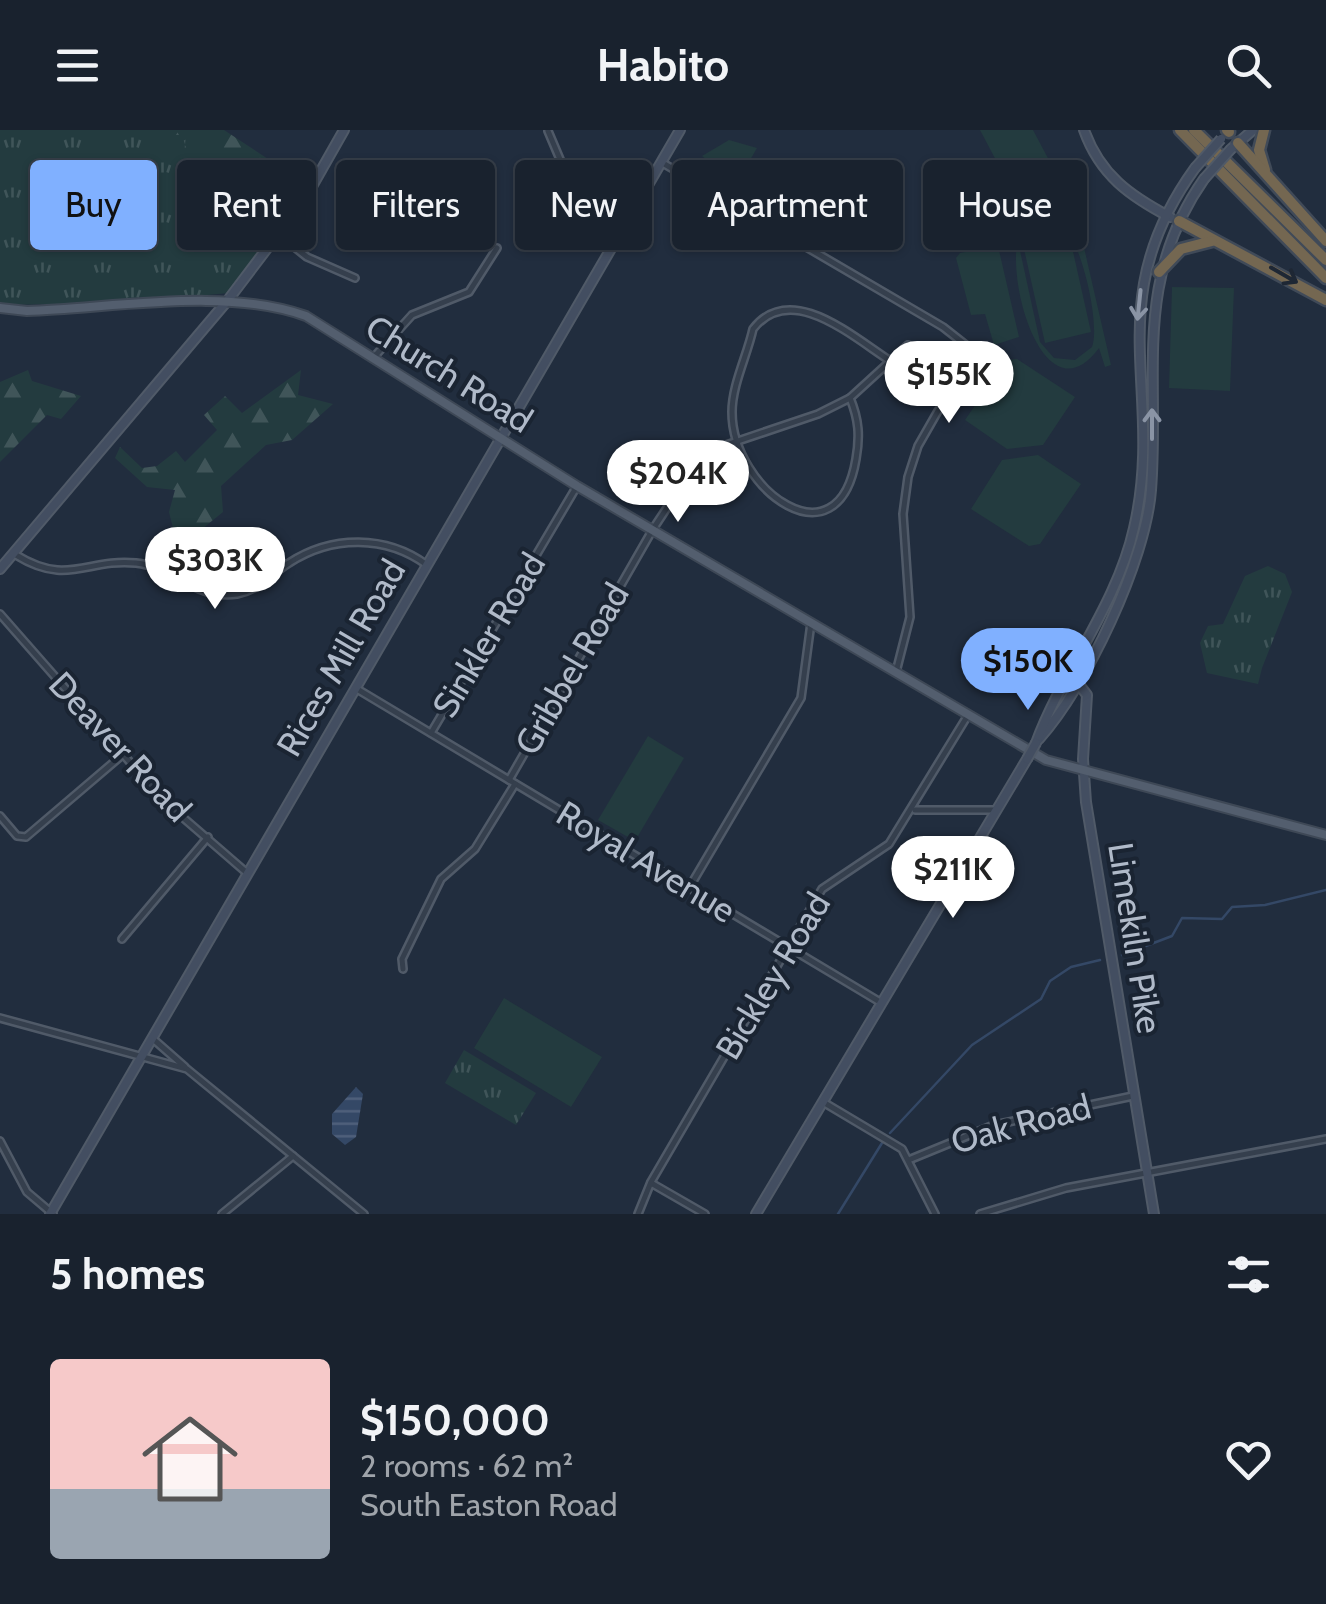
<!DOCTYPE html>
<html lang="en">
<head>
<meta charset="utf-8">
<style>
  body { margin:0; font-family:Cabin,sans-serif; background:#222a36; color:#f1f3f6; height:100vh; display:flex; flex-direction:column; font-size:38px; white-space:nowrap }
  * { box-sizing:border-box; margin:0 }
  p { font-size:32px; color:#9fa4aa }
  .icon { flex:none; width:55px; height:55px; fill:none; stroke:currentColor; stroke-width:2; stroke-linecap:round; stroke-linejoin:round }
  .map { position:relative; height:1084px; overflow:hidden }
  .sheet { display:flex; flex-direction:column; background:#19222e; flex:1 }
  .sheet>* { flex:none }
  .hud { position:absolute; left:30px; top:30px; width:1268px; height:90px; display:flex; gap:20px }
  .price { position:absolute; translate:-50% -85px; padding:0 22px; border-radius:35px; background:#fff; color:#222; font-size:32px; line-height:65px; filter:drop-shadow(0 2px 5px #0008) }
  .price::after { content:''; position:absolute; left:50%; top:60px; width:30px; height:22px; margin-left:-15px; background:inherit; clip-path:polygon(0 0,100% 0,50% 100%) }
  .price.on { background:#80b0ff; color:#111 }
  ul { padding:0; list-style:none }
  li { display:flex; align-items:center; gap:30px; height:250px; padding:0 50px }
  li span { display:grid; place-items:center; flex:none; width:280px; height:200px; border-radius:10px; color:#555 }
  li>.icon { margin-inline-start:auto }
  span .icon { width:120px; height:120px; fill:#fffc; stroke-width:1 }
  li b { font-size:42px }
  h2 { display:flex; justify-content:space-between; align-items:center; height:120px; padding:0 50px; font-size:42px }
  .pill { padding:0 35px; border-radius:10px; background:#19222e; box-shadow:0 2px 8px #0004,0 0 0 2px #373f4a; font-size:35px; line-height:90px }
  .pill.on { background:#80b0ff; color:#111 }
  header { display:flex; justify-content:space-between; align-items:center; height:130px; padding:0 50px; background:#19222e; font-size:45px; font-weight:800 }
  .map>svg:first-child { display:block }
  .grass { fill:url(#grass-tufts) }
  .forest { fill:url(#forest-firs) }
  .garden { fill:#233b3f; fill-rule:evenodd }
  .water { fill:url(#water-rules) }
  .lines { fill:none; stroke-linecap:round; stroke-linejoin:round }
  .stream { stroke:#344866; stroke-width:2.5 }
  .street-casing { stroke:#505a68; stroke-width:10 }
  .secondary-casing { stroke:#505a68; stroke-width:12 }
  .primary-casing { stroke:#3e4856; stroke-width:12 }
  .highway-casing { stroke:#404a58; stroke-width:15 }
  .street { stroke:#353f4d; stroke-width:5 }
  .secondary { stroke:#434e61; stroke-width:8 }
  .primary { stroke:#535e6e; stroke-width:8 }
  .highway { stroke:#746751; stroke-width:10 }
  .secondary-bridge-casing { stroke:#505a68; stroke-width:12; stroke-linecap:butt }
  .secondary-bridge { stroke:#434e61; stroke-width:8 }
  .oneway { stroke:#1e2734 }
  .oneway2 { stroke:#8a94a5 }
  .labels { text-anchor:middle; stroke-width:8; stroke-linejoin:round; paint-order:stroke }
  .street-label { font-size:35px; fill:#b0bac9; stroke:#1a2432 }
</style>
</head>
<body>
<header><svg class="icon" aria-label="menu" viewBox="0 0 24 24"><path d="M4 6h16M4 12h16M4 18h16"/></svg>Habito<svg class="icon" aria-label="search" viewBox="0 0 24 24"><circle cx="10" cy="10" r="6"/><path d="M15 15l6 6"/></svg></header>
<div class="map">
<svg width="1326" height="1084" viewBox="0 0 1326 1084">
  <defs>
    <pattern id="grass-tufts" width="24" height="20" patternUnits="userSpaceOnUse" patternTransform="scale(2.5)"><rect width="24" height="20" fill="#233b3f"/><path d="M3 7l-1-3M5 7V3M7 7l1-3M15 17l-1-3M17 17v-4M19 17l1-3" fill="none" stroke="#405559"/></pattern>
    <pattern id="forest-firs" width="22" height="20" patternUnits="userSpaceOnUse" patternTransform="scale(2.5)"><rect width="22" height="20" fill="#233b3f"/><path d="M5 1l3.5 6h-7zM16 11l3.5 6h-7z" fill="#405559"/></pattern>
    <pattern id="water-rules" width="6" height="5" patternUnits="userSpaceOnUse" patternTransform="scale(2.5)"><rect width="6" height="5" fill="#344866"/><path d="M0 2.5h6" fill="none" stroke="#4f607b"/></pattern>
  </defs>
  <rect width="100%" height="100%" fill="#212d3e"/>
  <g class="grass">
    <polygon points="0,0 216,0 307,58 229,163 119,173 0,175"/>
    <polygon points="1268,436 1285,444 1292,462 1262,538 1258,554 1207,543 1200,513 1208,496 1223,494 1245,446"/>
    <polygon points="464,920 536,963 516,995 445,953"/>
  </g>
  <g class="forest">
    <polygon points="145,0 224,0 309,56 305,60 242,25 209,21 198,34 184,24 186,5 156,5"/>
    <polygon points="28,240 32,251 81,266 61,289 47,285 0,332 0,252"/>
    <polygon points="301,240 298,265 333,274 292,310 266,315 221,356 223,382 202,399 174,402 169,382 175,360 147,357 115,328 120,317 142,338 157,336 176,321 185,332 217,300 204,285 225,266 242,283"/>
  </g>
  <g class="garden">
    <polygon points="980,0 1033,0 1050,32 1008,53"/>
    <polygon points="729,10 757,18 738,51 731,51 702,26"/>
    <path d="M1049,83L1070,91L1077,87L1111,235L1105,237L1099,218C1041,297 996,125 1025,91ZM1042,90L1059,91C1080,104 1101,194 1092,217L1075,230L1054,228L1040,212L1019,116L1024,101Z"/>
    <polygon points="1070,108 1091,202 1045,213 1024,119"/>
    <polygon points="998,116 1019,207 994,215 985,184 971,185 956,128 960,123"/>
    <polygon points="1172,157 1234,158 1230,261 1169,258"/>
    <polygon points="1017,229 1075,267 1043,315 1007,319 965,290 1006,230"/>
    <polygon points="1038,325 1081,354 1040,414 1029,416 971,379 1002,330"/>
    <polygon points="648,606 684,628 635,711 598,690"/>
    <polygon points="504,868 602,927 571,977 474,918"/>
  </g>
  <polygon class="water" points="356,957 363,964 356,1007 345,1015 332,1004 332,984"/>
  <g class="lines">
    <g class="stream">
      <polyline points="1122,825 1172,806 1182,788 1222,789 1232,777 1265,775 1326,760"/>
      <polyline points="890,1003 972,915 1041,869 1050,851 1071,837 1100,830"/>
      <polyline points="838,1084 882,1013"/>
    </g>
    <g class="street-casing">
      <g id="street">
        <polyline points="548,1 562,34 632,79"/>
        <polyline points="661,32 943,197 976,223 975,239 938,281 918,316 908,347 903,384 910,487 896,542"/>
        <polyline points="278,104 307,127 355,148"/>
        <polyline points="374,227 412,185 469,162 497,118"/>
        <path d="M850,268C859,290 860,306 856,329C838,437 732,360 732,282C732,255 747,226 753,199C791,150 854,208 892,232"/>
        <path d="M16,425C68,457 87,428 136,433C174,437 194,470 237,464C259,460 271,444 289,433C332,405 386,405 427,435"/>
        <polyline points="0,484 165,672 247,743"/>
        <polyline points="357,559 880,872"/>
        <polyline points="431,603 577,356"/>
        <polyline points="509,650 653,399 690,343 726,315 818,284 850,268 908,215"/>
        <polyline points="915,680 997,680"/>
        <polyline points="0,686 17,706 26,707 121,626"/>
        <polyline points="689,758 801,568 811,493"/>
        <polyline points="122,809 208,707"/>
        <polyline points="403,839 402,829 441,749 475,719 515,654"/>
        <polyline points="0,888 187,939 364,1084"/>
        <polyline points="152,908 185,937"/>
        <polyline points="823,972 902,1019 935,1084"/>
        <polyline points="0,1011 27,1062 53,1084"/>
        <polyline points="911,1029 994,995 1133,966"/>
        <polyline points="651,1053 705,1084"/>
        <polyline points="222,1084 293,1026"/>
        <polyline points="638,1084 651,1052 822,759 889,714 968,585"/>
        <polyline points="980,1084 1066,1058 1326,1009"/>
      </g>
    </g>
    <g class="secondary-casing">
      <g id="secondary">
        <path d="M1084,0C1100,45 1130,66 1170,87"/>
        <polyline points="1231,19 1253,0"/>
        <polyline points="0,439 228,170 306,67 344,0"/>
        <polyline points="1074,548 1087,565 1083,629 1086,672 1154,1084"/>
        <path d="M1039,609C1086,557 1146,430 1151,360C1160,245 1132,152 1204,49"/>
        <path d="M1036,613C1063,540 1117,475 1134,398C1166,260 1097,174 1195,38"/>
        <polyline points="50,1084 680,0"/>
        <polyline points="756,1084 1027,629"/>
      </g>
    </g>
    <g class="primary-casing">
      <path id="primary" d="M0,178L27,181C113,178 227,157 306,186L577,356L1046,630L1326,705"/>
    </g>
    <g class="highway-casing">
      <g id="highway">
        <polyline points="1180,0 1326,148"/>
        <polyline points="1194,0 1326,130"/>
        <polyline points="1227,0 1229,2"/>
        <polyline points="1264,0 1259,20 1265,40"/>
        <polyline points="1238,13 1326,111"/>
        <polyline points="1179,91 1326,170"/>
        <polyline points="1159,142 1181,119 1212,111"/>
      </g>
    </g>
    <use href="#street" class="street"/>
    <use href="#secondary" class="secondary"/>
    <use href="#primary" class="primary"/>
    <use href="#highway" class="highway"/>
    <g class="secondary-bridge-casing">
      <g id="secondary-bridge">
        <polyline points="1195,38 1221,9"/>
        <polyline points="1204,49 1231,19"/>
        <polyline points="1027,629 1036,613"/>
      </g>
    </g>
    <use href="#secondary-bridge" class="secondary-bridge"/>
  </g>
  <defs><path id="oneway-shaft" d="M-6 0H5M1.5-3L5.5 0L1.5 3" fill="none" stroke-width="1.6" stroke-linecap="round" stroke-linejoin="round" transform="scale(2.5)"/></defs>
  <use class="oneway" href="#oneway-shaft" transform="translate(1284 145) rotate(30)"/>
  <g class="oneway2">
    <use href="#oneway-shaft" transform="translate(1139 175) rotate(96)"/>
    <use href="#oneway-shaft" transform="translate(1152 294) rotate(-90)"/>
  </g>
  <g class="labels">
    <g class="street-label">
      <text transform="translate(449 244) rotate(32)" y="12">Church Road</text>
      <text transform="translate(489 505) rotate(-59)" y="12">Sinkler Road</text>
      <text transform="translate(341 528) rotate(-60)" y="12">Rices Mill Road</text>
      <text transform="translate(572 539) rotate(-60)" y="12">Gribbel Road</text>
      <text transform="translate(120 617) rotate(47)" y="12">Deaver Road</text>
      <text transform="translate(646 732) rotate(31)" y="12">Royal Avenue</text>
      <text transform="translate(1135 808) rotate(81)" y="12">Limekiln Pike</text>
      <text transform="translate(773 846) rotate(-59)" y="12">Bickley Road</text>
      <text transform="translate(1021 994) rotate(-15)" y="12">Oak Road</text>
    </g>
  </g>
</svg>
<b class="price" style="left:949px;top:296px">$155K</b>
<b class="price" style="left:678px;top:395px">$204K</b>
<b class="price" style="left:215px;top:482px">$303K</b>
<b class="price on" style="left:1028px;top:583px">$150K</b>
<b class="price" style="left:953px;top:791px">$211K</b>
<div class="hud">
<a class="pill on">Buy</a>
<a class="pill">Rent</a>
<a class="pill">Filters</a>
<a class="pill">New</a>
<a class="pill">Apartment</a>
<a class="pill">House</a>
</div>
</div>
<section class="sheet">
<h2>5 homes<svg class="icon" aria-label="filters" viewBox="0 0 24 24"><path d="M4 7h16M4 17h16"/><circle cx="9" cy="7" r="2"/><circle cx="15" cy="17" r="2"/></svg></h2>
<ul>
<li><span style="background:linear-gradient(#f6c9c9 65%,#9aa5b1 0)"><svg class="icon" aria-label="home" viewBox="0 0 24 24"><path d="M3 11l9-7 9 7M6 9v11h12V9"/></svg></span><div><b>$150,000</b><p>2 rooms · 62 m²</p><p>South Easton Road</p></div><svg class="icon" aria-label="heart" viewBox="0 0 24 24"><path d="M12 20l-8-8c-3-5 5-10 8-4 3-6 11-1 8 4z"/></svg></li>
</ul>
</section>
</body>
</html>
